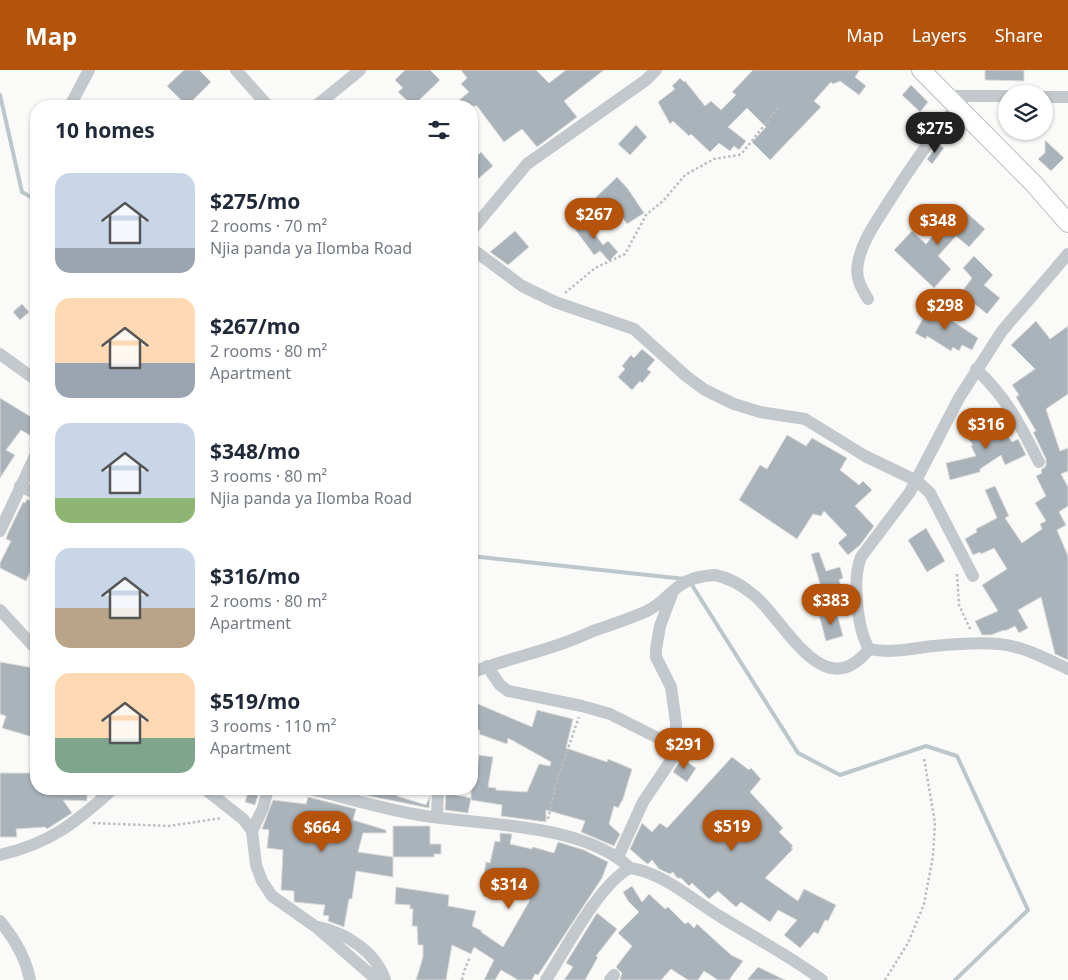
<!DOCTYPE html>
<html lang="en">
<head>
<meta charset="utf-8">
<style>
  body { margin:0; font-family:"Noto Sans",sans-serif; background:#f6f6f7; color:#1f2937; height:100vh; display:flex; flex-direction:column; font-size:19px; white-space:nowrap }
  * { box-sizing:border-box; margin:0 }
  p { font-size:16px; color:#747a83 }
  .icon { flex:none; width:28px; height:28px; fill:none; stroke:currentColor; stroke-width:2; stroke-linecap:round; stroke-linejoin:round }
  .map { position:relative; flex:1; overflow:hidden }
  .details { position:absolute; left:30px; top:30px; width:448px; height:695px; display:flex; flex-direction:column; background:#fff; border-radius:20px; box-shadow:0 1px 4px #0004 }
  .details>* { flex:none }
  .controls { position:absolute; left:998px; top:15px; display:grid; gap:10px }
  .controls a { display:grid; place-items:center; width:55px; height:55px; border-radius:50%; background:#fff; box-shadow:0 1px 4px #0004; font-size:25px }
  .price { position:absolute; translate:-50% -42px; padding:0 11px; border-radius:18px; background:#b45309; color:#fff; font-size:16px; line-height:32px; filter:drop-shadow(0 1px 2px #0008) }
  .price::after { content:''; position:absolute; left:50%; top:30px; width:15px; height:11px; margin-left:-8px; background:inherit; clip-path:polygon(0 0,100% 0,50% 100%) }
  .price.on { background:#222; color:#fff }
  ul { padding:0; list-style:none }
  li { display:flex; align-items:center; gap:15px; height:125px; padding:0 25px }
  li span { display:grid; place-items:center; flex:none; width:140px; height:100px; border-radius:15px; color:#555 }
  li>.icon { margin-inline-start:auto }
  span .icon { width:60px; height:60px; fill:#fffc; stroke-width:1 }
  li b { font-size:21px }
  h2 { display:flex; justify-content:space-between; align-items:center; height:60px; padding:0 25px; font-size:21px }
  header { display:flex; align-items:center; gap:30px; box-sizing:border-box; height:70px; padding:0 25px; background:#b45309; color:#fff }
  header strong { font-size:24px }
  nav { display:flex; gap:28px; margin-inline-start:auto; font-size:18px }
  .map>svg:first-child { display:block }
  .lines { fill:none; stroke-linecap:round; stroke-linejoin:round }
  .stream { stroke:#bbc7cb; stroke-width:4 }
  .building { fill:#aab3b9; stroke:#dcdcda }
  .secondary-casing { stroke:#b3babf; stroke-width:20 }
  .path { stroke:#bbbfc2; stroke-width:2.5; stroke-dasharray:2.5 2.5; stroke-linecap:butt }
  .street { stroke:#c3c8cc; stroke-width:12 }
  .secondary { stroke:#fff; stroke-width:18 }
</style>
</head>
<body>
<header>
<strong>Map</strong>
<nav><a>Map</a><a>Layers</a><a>Share</a></nav>
</header>
<div class="map">
<svg width="1068" height="910" viewBox="0 0 1068 910">
  <rect width="100%" height="100%" fill="#fafaf8"/>
  <g class="lines">
    <g class="stream">
      <polyline points="0,25 22,122 36,130"/>
      <polyline points="471,486 685,509"/>
      <polyline points="690,512 798,683 840,705 926,676 957,686 1028,840 955,910"/>
    </g>
  </g>
  <g class="building">
    <polygon points="184,0 199,0 211,12 187,36 167,16"/>
    <polygon points="405,0 430,0 440,10 413,36 398,22 403,18 395,10"/>
    <polygon points="461,0 536,0 549,13 566,0 604,0 564,31 577,47 537,77 522,59 504,72 477,36 452,36 469,22 461,14 467,8"/>
    <polygon points="753,0 860,0 855,7 866,16 859,25 840,11 833,14 831,12 814,31 821,37 770,90 752,72 766,57 747,38 728,57 746,71 739,80 734,76 730,81 719,73 710,82 691,64 689,66 673,51 670,54 658,32 675,19 672,16 680,8 684,12 685,11 705,36 711,31 721,40 736,25 732,22"/>
    <polygon points="985,0 1024,0 1024,11 985,10"/>
    <polygon points="911,15 928,32 920,42 902,25"/>
    <polygon points="636,55 647,67 630,85 618,74"/>
    <polygon points="1045,70 1064,88 1051,101 1038,89 1045,83"/>
    <polygon points="938,74 944,78 932,94 927,89"/>
    <polygon points="471,80 477,86 481,82 493,96 471,115"/>
    <polygon points="617,107 628,119 644,143 627,154 611,131 598,143 589,134"/>
    <polygon points="959,136 985,159 969,177 956,166 938,186 951,199 934,218 894,180 912,161 926,174"/>
    <polygon points="582,147 603,175 608,171 618,182 609,191 600,181 594,185 572,155"/>
    <polygon points="515,161 529,177 508,195 490,182"/>
    <polygon points="974,186 993,205 984,215 1000,228 987,244 961,223 972,208 963,198"/>
    <polygon points="22,234 29,242 20,250 13,242"/>
    <polygon points="930,236 978,268 972,280 962,275 959,281 953,277 951,281 927,266 926,269 915,263"/>
    <polygon points="1036,251 1050,269 1068,256 1068,324 1046,339 1060,381 1068,378 1068,401 1061,404 1068,417 1068,436 1059,442 1066,455 1057,460 1068,486 1068,590 1055,584 1041,527 1018,540 1028,558 1019,563 1015,556 1005,561 1004,560 991,565 982,565 975,551 998,541 982,515 1007,499 994,478 981,484 980,482 973,485 965,469 977,462 976,459 997,448 985,420 995,416 1009,446 1005,448 1022,473 1042,459 1040,454 1046,451 1035,433 1046,426 1036,406 1042,403 1041,400 1046,396 1046,389 1033,362 1036,361 1016,327 1019,325 1012,315 1035,299 1011,275"/>
    <polygon points="642,279 655,290 647,299 651,302 642,313 640,311 632,320 618,307 625,299 622,296 631,285 634,288"/>
    <polygon points="0,328 36,350 36,357 31,366 21,360 6,380 15,385 0,408"/>
    <polygon points="991,350 994,355 998,352 1012,372 1018,369 1026,385 1005,395 1001,385 980,399 980,402 950,410 946,393 976,386 971,376 973,375 962,360 972,353 977,360"/>
    <polygon points="787,365 806,376 812,368 847,388 840,400 859,415 863,411 872,420 855,436 874,456 860,475 848,485 838,473 847,465 824,441 821,446 813,444 797,469 739,430 760,395 767,399"/>
    <polygon points="27,429 36,433 36,489 26,511 0,498 0,493 11,471 6,469 8,463 23,432 25,433"/>
    <polygon points="926,458 945,491 927,502 908,470"/>
    <polygon points="819,482 826,501 840,497 843,508 839,510 844,524 825,530 811,484"/>
    <polygon points="836,540 843,566 826,571 819,545"/>
    <polygon points="0,592 34,598 32,604 36,605 36,668 2,658 6,646 0,644"/>
    <polygon points="471,631 532,657 537,640 573,649 566,678 607,692 608,689 632,699 623,729 618,738 614,736 609,754 620,764 614,776 581,762 585,751 546,740 546,752 501,746 502,735 471,730 471,706 476,707 479,685 493,687 488,717 496,718 496,720 527,722 539,694 550,696 551,692 508,668 507,674 479,664 480,661 471,656"/>
    <polygon points="732,687 749,700 751,698 761,709 750,722 783,758 779,762 793,776 791,778 793,779 765,808 798,831 804,819 836,835 828,851 825,850 818,864 814,862 800,878 784,865 797,850 778,840 770,852 741,832 736,837 718,821 709,829 692,813 689,816 681,808 677,808 673,802 670,804 659,799 652,790 648,794 646,793 630,779 642,753 652,762 660,753 667,758"/>
    <polygon points="681,688 696,698 687,712 673,702"/>
    <polygon points="0,703 36,703 36,719 87,719 87,731 63,730 72,743 47,759 45,757 16,759 17,767 0,767"/>
    <polygon points="249,719 260,719 255,735 245,732"/>
    <polygon points="366,719 386,724 387,719 399,719 397,726 426,735 430,726 429,738 364,725"/>
    <polygon points="446,723 471,728 468,743 445,740"/>
    <polygon points="308,727 356,739 353,750 386,760 386,763 363,763 358,782 393,787 393,807 356,801 352,829 349,829 344,857 328,851 329,846 323,845 325,835 294,832 294,821 281,820 283,780 267,778 269,760 262,759 273,730 306,734"/>
    <polygon points="393,756 430,756 430,774 441,774 441,784 434,784 434,787 393,787"/>
    <polygon points="500,763 512,764 510,774 532,779 533,777 554,783 558,772 584,780 608,792 602,808 538,905 535,904 532,910 518,910 501,900 495,910 484,910 494,890 474,877 471,884 452,875 446,910 416,910 423,887 423,875 418,875 417,856 412,856 413,839 410,839 410,835 395,834 396,817 449,825 448,836 476,841 472,856 482,861 481,862 503,877 530,830 505,820 504,824 496,822 495,828 483,826 489,805 484,804 486,792 490,793 495,771 500,772"/>
    <polygon points="632,816 642,832 649,824 665,839 668,837 685,854 688,852 694,858 697,854 731,885 743,891 729,910 718,910 704,901 698,910 688,910 671,899 661,910 620,910 622,903 616,897 632,876 618,863 639,842 628,831 623,822"/>
    <polygon points="597,843 617,859 596,886 598,887 585,910 564,910 573,897 566,893"/>
    <polygon points="758,897 785,910 747,910"/>
  </g>
  <g class="lines">
    <g class="secondary-casing">
      <polyline id="secondary" points="921,0 1033,113 1068,153"/>
    </g>
    <g class="path">
      <polyline points="565,223 595,198 625,184 646,145 664,130 685,105 714,89 739,85 743,82 778,38"/>
      <polyline points="957,504 959,535 971,561"/>
      <polyline points="548,749 557,710 579,647"/>
      <polyline points="93,753 169,756 222,748"/>
      <polyline points="462,910 464,901 470,887"/>
      <polyline points="885,910 908,873 924,834 933,786 935,753 924,688"/>
    </g>
    <g class="street">
      <polyline points="236,0 268,36"/>
      <polyline points="947,26 1006,26"/>
      <polyline points="1044,27 1068,27"/>
      <polyline points="70,36 89,0"/>
      <polyline points="316,36 360,0"/>
      <polyline points="471,161 527,94 646,10 656,0"/>
      <polyline points="471,178 522,216 555,232 634,259 686,306 705,320 734,334 760,342 805,349 865,386 917,411 930,423 973,506"/>
      <path d="M868,229C861,218 855,207 858,193C862,171 875,154 886,136C908,101 931,68 957,36"/>
      <polyline points="0,284 36,310"/>
      <path d="M976,299C1007,328 1020,355 1039,392"/>
      <polyline points="20,416 36,424"/>
      <polyline points="0,461 36,384"/>
      <polyline points="0,540 36,579"/>
      <path d="M869,579C892,584 912,578 934,576C955,574 978,572 999,574C1023,576 1047,589 1068,599"/>
      <polyline points="487,596 500,615 508,621 582,636 610,644 676,677"/>
      <path d="M471,603C500,591 529,585 558,575C570,571 582,566 593,561C611,555 629,549 647,541C668,531 674,512 700,507C705,506 710,505 715,505C731,508 743,516 755,526C786,553 824,636 869,579C857,558 852,509 861,487L910,422L959,328L1002,261L1068,184"/>
      <polyline points="205,719 243,749 252,761 256,795 262,811 272,826 316,857 377,910"/>
      <path d="M310,719C348,728 386,740 425,746C486,755 584,754 630,798"/>
      <polyline points="437,747 438,719"/>
      <polyline points="252,761 263,738 268,719"/>
      <path d="M0,785C51,773 75,753 113,719"/>
      <polyline points="618,787 643,732 672,689 676,677 676,653 671,617 656,587 656,579 660,556 672,524"/>
      <path d="M0,851C14,868 26,888 30,910"/>
      <path d="M319,857C346,863 376,882 385,910"/>
      <path d="M546,910C565,880 600,813 630,798C664,803 691,829 721,847C755,868 790,886 822,910"/>
      <polyline points="610,910 614,905"/>
    </g>
    <use href="#secondary" class="secondary"/>
  </g>
</svg>
<div class="controls">
<a><svg class="icon" aria-label="layers" viewBox="0 0 24 24"><path d="M12 4l9 5-9 5-9-5zM3 14l9 5 9-5"/></svg></a>
</div>
<b class="price on" style="left:935px;top:84px">$275</b>
<b class="price" style="left:594px;top:170px">$267</b>
<b class="price" style="left:938px;top:176px">$348</b>
<b class="price" style="left:945px;top:261px">$298</b>
<b class="price" style="left:986px;top:380px">$316</b>
<b class="price" style="left:831px;top:556px">$383</b>
<b class="price" style="left:684px;top:700px">$291</b>
<b class="price" style="left:732px;top:782px">$519</b>
<b class="price" style="left:322px;top:783px">$664</b>
<b class="price" style="left:509px;top:840px">$314</b>
<section class="details">
<h2>10 homes<svg class="icon" aria-label="filters" viewBox="0 0 24 24"><path d="M4 7h16M4 17h16"/><circle cx="9" cy="7" r="2"/><circle cx="15" cy="17" r="2"/></svg></h2>
<ul>
<li><span style="background:linear-gradient(#c9d6e8 75%,#9aa5b1 0)"><svg class="icon" aria-label="home" viewBox="0 0 24 24"><path d="M3 11l9-7 9 7M6 9v11h12V9"/></svg></span><div><b>$275/mo</b><p>2 rooms · 70 m²</p><p>Njia panda ya Ilomba Road</p></div></li>
<li><span style="background:linear-gradient(#ffd9b3 65%,#9aa5b1 0)"><svg class="icon" aria-label="home" viewBox="0 0 24 24"><path d="M3 11l9-7 9 7M6 9v11h12V9"/></svg></span><div><b>$267/mo</b><p>2 rooms · 80 m²</p><p>Apartment</p></div></li>
<li><span style="background:linear-gradient(#c9d6e8 75%,#8fb573 0)"><svg class="icon" aria-label="home" viewBox="0 0 24 24"><path d="M3 11l9-7 9 7M6 9v11h12V9"/></svg></span><div><b>$348/mo</b><p>3 rooms · 80 m²</p><p>Njia panda ya Ilomba Road</p></div></li>
<li><span style="background:linear-gradient(#c9d6e8 60%,#b9a48a 0)"><svg class="icon" aria-label="home" viewBox="0 0 24 24"><path d="M3 11l9-7 9 7M6 9v11h12V9"/></svg></span><div><b>$316/mo</b><p>2 rooms · 80 m²</p><p>Apartment</p></div></li>
<li><span style="background:linear-gradient(#ffd9b3 65%,#7fa58c 0)"><svg class="icon" aria-label="home" viewBox="0 0 24 24"><path d="M3 11l9-7 9 7M6 9v11h12V9"/></svg></span><div><b>$519/mo</b><p>3 rooms · 110 m²</p><p>Apartment</p></div></li>
</ul>
</section>
</div>
</body>
</html>
